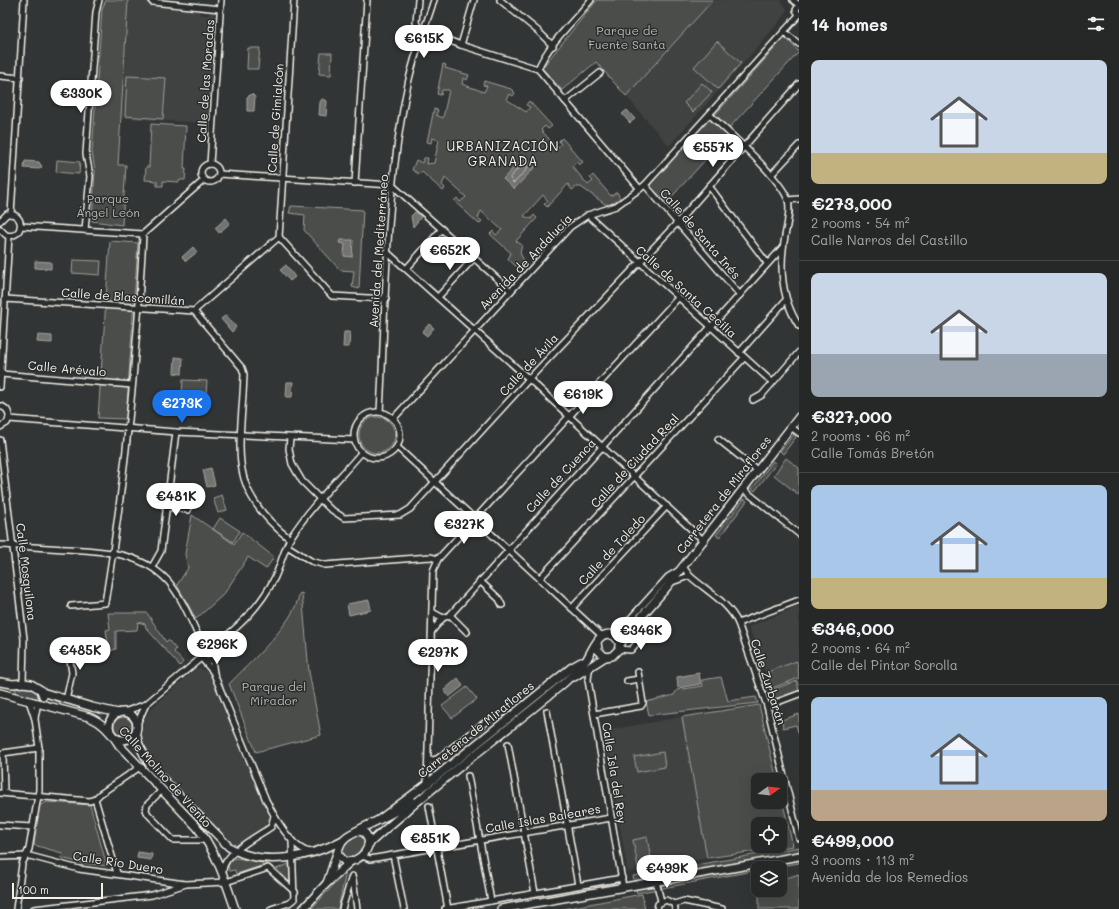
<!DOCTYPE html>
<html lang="en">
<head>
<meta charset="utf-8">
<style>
  body { margin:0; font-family:Mali,sans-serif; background:#2e3030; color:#f1f3f6; height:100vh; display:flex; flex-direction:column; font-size:15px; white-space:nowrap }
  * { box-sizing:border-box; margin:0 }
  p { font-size:13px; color:#a4a6a8 }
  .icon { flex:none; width:22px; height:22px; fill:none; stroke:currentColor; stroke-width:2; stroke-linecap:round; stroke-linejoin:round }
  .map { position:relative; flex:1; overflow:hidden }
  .panel { display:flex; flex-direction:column; background:#262828; width:320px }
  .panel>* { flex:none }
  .needle { width:26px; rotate:76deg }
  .buttons { position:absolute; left:751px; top:773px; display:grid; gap:8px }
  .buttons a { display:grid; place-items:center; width:36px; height:36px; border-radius:8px; background:#262828; box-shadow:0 4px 16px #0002,0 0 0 1px #424445; font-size:20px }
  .scale { position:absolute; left:12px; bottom:10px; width:91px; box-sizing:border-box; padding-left:4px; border:2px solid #f4f1e8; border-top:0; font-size:11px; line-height:14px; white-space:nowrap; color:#f4f1e8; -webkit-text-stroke:3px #2a2d2e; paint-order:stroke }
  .price { position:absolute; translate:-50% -34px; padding:0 9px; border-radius:14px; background:#fff; color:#222; font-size:13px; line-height:26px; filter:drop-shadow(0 1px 2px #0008) }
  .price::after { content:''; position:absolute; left:50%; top:24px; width:12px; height:9px; margin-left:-6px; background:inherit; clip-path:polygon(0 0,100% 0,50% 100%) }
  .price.current { background:#1a73e8; color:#fff }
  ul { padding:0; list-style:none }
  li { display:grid; align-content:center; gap:8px; height:212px; padding:0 12px }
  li+li { border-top:1px solid #424445 }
  li span { display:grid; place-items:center; height:124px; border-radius:8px; color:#555 }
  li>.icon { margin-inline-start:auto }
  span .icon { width:72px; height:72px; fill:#fffc; stroke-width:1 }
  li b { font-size:17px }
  h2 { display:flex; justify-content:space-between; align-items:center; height:48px; padding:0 12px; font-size:17px }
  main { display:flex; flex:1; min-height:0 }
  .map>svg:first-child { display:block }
  .built { fill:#404242 }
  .green { fill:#4b4d4c; stroke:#a09f9a; fill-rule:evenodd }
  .water { fill:#727370; stroke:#a6a5a0 }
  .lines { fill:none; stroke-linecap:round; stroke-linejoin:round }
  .shore { stroke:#c0bfb8; stroke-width:1 }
  .minor-casing { stroke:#f4f1e8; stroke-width:8 }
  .secondary-casing { stroke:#f4f1e8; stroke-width:10 }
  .minor { stroke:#2a2d2e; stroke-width:5 }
  .secondary { stroke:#2a2d2e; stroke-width:7 }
  .labels { text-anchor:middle; stroke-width:3; stroke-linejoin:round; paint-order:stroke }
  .park-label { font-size:12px; fill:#b9b8b1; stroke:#2a2d2e }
  .street-label { font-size:12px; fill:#f4f1e8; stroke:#2a2d2e }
  .neighbourhood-label { font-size:13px; letter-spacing:1px; fill:#f4f1e8; stroke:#2a2d2e }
</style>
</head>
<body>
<main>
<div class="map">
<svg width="799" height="909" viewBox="0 0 799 909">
  <rect width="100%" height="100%" fill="#323535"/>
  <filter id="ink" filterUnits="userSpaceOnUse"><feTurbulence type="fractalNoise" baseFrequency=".025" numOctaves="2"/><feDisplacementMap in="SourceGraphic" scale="8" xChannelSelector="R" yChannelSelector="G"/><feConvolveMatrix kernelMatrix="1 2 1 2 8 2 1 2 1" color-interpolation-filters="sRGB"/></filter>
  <g filter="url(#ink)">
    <g class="built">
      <polygon points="128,0 146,0 150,6 156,7 200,10 200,15 209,15 210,11 215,12 208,123 121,118"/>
      <polygon points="713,0 780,0 787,9 784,16 755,50 669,146 626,96"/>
      <polygon points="799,606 799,660 765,672 749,627"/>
      <polygon points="200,668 210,673 213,678 245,762 272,824 234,846 151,761 141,737 144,720 152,708 194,670"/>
      <polygon points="682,717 707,858 628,872 603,731"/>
    </g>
    <g class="green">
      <polygon points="106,0 128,0 118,165 126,165 122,225 92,221 95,171 92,152 102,9"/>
      <polygon points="597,0 713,0 626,96 596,62 562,90 542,68"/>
      <polygon points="785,37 799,52 729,128 715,115"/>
      <polygon points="717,41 741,63 718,89 694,67"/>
      <polygon points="248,48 260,48 258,69 247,69"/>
      <polygon points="321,53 332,53 331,75 319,74"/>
      <polygon points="443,64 446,65 445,68 469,75 467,80 463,78 462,84 484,92 487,86 483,85 484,81 511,89 515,93 513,96 509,94 506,99 526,112 530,107 526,105 529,101 552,126 548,129 545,126 541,130 557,148 561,144 559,141 562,138 583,162 579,165 577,162 572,166 588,185 593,181 590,178 593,175 611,196 617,192 620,198 610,205 605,204 581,187 576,187 572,190 568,184 547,207 544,204 548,201 543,195 524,216 531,219 534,215 537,218 516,241 522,245 520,253 524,261 518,268 508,259 511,253 490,234 493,231 496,235 502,230 481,211 478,218 482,221 479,224 454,201 457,198 460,202 466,197 445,178 442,185 445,188 443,191 422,172 419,174 412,170 416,160 422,163 424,158 428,158 427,164 434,163 439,140 432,138 431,143 427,142 434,109 438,110 436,115 443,118 449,90 442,90 441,95 437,94"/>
      <polygon points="127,76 166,78 163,119 125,116"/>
      <polygon points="702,83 712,92 693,112 684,103"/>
      <polygon points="710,118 728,135 667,202 648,185"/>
      <polygon points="151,124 186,126 184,169 186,169 185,180 180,180 179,182 163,181 163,186 157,186 157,181 145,180 146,167 149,167"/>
      <polygon points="57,160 80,162 79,174 56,172"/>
      <polygon points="291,206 363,210 359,289 352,287 354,271 340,270 304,230 305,215 289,213"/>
      <polygon points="110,241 138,243 126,419 98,418"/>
      <polygon points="73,260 101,261 100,275 72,273"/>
      <polygon points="183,380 207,381 206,394 182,392"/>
      <circle cx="377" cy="435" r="18"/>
      <polygon points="794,434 796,437 783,454 780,451"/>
      <polygon points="786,458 799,468 799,495 774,475"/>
      <polygon points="773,461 776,464 755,491 752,489"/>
      <polygon points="222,495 227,510 218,513 213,498"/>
      <polygon points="744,499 747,501 719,538 716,535"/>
      <polygon points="192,515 234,544 242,532 274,557 266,569 248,557 224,594 196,619 177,585 188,568 185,554"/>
      <polygon points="220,518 240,531 233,542 213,529"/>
      <path d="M302,593L309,672L321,735L256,752L229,684C248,664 296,622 299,594Z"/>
      <polygon points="108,613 147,613 166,642 168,640 176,649 174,652 183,662 180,666 146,628 145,624 138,622 137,630 116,631 116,649 109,651 106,630 110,629"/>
      <polygon points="797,661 799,678 772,688 767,672"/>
      <polygon points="721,677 728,701 756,697 758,703 649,715 646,702 674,695 677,690 703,686 702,680"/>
      <polygon points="797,681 799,691 774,699 772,691 774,689"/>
      <polygon points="20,686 30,688 37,691 38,696 35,699 20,695 15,690"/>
      <polygon points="467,687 477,699 452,718 442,706"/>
      <path d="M759,705L777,780H758V802H780V791L793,846L707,858L682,717ZM758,824H780V846H758Z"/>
      <polygon points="799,714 799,735 796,725 783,728 782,720"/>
      <circle cx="123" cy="726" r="9"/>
      <polygon points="663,752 665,767 637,772 634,757"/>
      <polygon points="47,802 90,805 107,866 82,863 61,858 62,853 34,845 38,809 40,805"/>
      <path d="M358,834L364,837C367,849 360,859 346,858L341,854C343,843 349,839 358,834Z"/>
      <polygon points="647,837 652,864 638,867 633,840"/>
      <polygon points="799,847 799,863 770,868 758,868 758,870 637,893 633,876"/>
      <polygon points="237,858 267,864 236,874 235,870 229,871 228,866 231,860"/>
      <polygon points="289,864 290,882 276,869"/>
      <polygon points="346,872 338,909 311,909"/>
      <polygon points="799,874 799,909 759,909 759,890 780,890 780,880"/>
      <polygon points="642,894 645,909 563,909"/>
    </g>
    <g class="water">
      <polygon points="252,94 255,97 254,111 247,111 247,97"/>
      <polygon points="322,99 327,101 326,116 319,115 320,102"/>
      <polygon points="627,110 635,119 630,123 622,114"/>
      <polygon points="524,157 535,167 514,189 503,179"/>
      <polygon points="25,161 39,162 42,167 39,169 24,168"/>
      <polygon points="415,212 421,217 413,227 411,216"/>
      <polygon points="226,218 230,223 219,233 215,228"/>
      <polygon points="340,240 353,240 352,257 344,256 345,244 339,243"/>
      <polygon points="193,247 197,252 186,261 182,257"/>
      <polygon points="35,261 51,262 51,269 35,268"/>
      <polygon points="286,265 295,277 290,281 280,270"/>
      <polygon points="226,315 236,327 232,332 221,319"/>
      <polygon points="429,324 434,328 427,336 422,332"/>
      <polygon points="344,332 350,332 349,347 343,347"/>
      <polygon points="38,335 52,336 52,343 37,342"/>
      <polygon points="175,357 183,358 182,374 174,373"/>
      <polygon points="287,382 293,382 292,397 286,397"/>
      <polygon points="211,468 215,485 207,487 203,470"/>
      <polygon points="369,600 371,610 349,615 347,604"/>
      <polygon points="699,673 701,684 678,688 677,677"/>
      <polygon points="458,678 463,686 449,697 444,690"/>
      <polygon points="138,852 152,854 151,860 137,858"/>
    </g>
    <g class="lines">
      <polygon class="shore" points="523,164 527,166 528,168 515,182 513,183 510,178"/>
      <g class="minor-casing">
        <g id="minor">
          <polyline points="152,0 152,2 220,9"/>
          <polyline points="418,0 416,22 418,27 424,31 461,45 538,69 640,189"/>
          <polyline points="500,0 538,31 553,46"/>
          <polyline points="793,0 799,5"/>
          <polyline points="799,5 796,10 799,15"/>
          <polyline points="784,32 799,44"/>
          <polyline points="461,45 474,0"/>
          <path d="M538,69C549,43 574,21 591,0"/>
          <polyline points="0,76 20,78"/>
          <polyline points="565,101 600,73"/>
          <path d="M710,115C729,133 780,177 788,200C791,210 787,225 785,236C779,267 781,298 799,326"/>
          <circle cx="210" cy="173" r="9"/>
          <polyline points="210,164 221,0"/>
          <polyline points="219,174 392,185 511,291"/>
          <polyline points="771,175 799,145"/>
          <polyline points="355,183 367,0"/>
          <polyline points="645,185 740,295"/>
          <polyline points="709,186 767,263"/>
          <polyline points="788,200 799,199"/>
          <polyline points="11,214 24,0"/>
          <polyline points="588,215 772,382"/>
          <path d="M0,221L7,214C26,212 24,240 6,235L0,229"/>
          <polyline points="21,226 143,234 204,180"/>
          <polyline points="85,230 90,176 86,154 96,12 99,0"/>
          <polyline points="279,237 332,296 386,299"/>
          <polyline points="388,253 529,379 704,541"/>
          <polyline points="407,268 442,229"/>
          <polyline points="438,297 474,258"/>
          <path d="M5,299L194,311L242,368L244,374C242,447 223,487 290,539"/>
          <polyline points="194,311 279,237 294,0"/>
          <polyline points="739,353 786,300"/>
          <polyline points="1,374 132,385"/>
          <polyline points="0,387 9,236"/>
          <polyline points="753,400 762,395 799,352"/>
          <path d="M0,406C9,408 11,416 7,423L0,427"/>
          <circle cx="377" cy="435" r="23"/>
          <path d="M380,412C386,303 385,191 408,84C414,55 425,28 434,0"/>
          <polyline points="9,419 176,432 354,440"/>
          <polyline points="393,419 570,227 588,215 616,206 645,185 799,15"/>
          <polyline points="791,427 799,433"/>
          <polyline points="290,438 289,449 292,464 302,481 329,508 344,518 400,515 410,509 529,379 677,223 799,84"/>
          <polyline points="718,439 757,470"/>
          <polyline points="0,440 24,639 23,683"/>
          <polyline points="397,447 602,636"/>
          <polyline points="743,489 799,534"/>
          <polyline points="165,507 188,510"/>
          <path d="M0,545C22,546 45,548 67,549C103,551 141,552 168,581C184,600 193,626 204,648"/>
          <polyline points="287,546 311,561 325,565 430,557 438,559"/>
          <polyline points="152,567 161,551 176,432"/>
          <path d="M683,567C686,570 688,574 691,577C707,591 729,603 738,623L767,706L799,838"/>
          <polyline points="540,578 744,358"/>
          <polyline points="480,581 499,599 502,605"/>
          <polyline points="672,582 689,576"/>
          <path d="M71,606L105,603C125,481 137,358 143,234"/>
          <polyline points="572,608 667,506"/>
          <polyline points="432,612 443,618"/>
          <polyline points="450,615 467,632"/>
          <polyline points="738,623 799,600"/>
          <polyline points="621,629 668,577 678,571"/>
          <polyline points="432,631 443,618 450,615 783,247"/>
          <path d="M211,649C237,628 260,608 275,577C281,564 284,549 291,537C311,506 337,481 361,453"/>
          <polyline points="619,649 631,650 651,626 659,625"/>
          <polyline points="201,658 208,661 212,658 213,652 211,649"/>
          <polyline points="201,658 201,650 206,647 211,649"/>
          <path d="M212,658L214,674L266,800C274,816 292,849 310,852"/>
          <polyline points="203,660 214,673"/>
          <polyline points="591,666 589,671 588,680 623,887"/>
          <polyline points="627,681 639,679"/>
          <path d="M66,700L72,673L70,660C77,651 93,654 103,653"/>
          <polyline points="767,706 799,694"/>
          <polyline points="547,711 578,885"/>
          <polyline points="124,712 146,704 201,658"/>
          <polyline points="594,714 641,706 643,703 638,672"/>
          <polyline points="35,718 38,702"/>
          <polyline points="137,724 146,704"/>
          <polyline points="508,744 535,893"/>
          <polyline points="428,761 437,759 487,721"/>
          <polyline points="468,776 491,901"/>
          <polyline points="427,784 433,571 438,559 678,298"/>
          <polyline points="162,790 147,805 146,810 148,814 173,840 207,840"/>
          <polyline points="0,793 90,801 95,799 100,794 140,767"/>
          <polyline points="4,793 3,753 39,748"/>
          <polyline points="95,799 117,873"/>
          <polyline points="429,806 448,909"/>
          <polyline points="0,825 32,827"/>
          <polyline points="393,855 404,909"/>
          <polyline points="362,856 370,859 611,818"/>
          <polyline points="0,857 30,856 79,869 185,884"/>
          <path d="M223,870C224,853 258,836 271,827L274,816"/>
          <polyline points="353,879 357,909"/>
          <polyline points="656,881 661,901"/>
          <polyline points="674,904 684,901 722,909"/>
          <polyline points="16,909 22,864 29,849 39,790 39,748 35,719 29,701"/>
          <polyline points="34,909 152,895 186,884 226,882 268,868 295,892"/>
          <polyline points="271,909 289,903 294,899 292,841"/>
          <polyline points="342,909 352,876"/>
          <polyline points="445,909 622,878"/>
          <polyline points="657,909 658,904 666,900 674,904 675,909"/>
        </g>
      </g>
      <g class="secondary-casing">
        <g id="secondary">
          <polyline points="611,635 631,626"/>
          <polyline points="619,646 629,631 667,587 799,417"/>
          <polyline points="574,677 605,657"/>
          <polyline points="0,682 13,684 23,683 31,684 41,690 43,696"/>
          <polyline points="42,692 92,707 118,713"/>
          <path d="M0,693L89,717C101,722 112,733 119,745L197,827C216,852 225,879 235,909"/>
          <circle cx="123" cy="726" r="14"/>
          <path d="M136,732L139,745L151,767L229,847C263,868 311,857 343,840"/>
          <polyline points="380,819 427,784 572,667 581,662"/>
          <path d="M368,845C382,831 397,820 411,807C461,764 514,725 564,683C572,676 581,667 587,659C591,652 596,640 602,636C612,630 621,640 619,649L612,656L605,657L598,650L597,642"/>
          <path d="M338,854L345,862C359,863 377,846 364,832L357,831"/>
          <path d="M327,883C331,873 338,846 343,840C348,834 356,832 362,828C379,820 396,812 412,802"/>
          <polyline points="303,909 327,883 350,862"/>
          <polyline points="501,909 799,856"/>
        </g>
      </g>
      <use href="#minor" class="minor"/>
      <use href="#secondary" class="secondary"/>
    </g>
  </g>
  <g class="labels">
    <g class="park-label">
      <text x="627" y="35">Parque de<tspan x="627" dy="14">Fuente Santa</tspan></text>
      <text x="108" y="203">Parque<tspan x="108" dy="14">Ángel León</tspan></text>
      <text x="274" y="691">Parque del<tspan x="274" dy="14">Mirador</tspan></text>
    </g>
    <g class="street-label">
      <text transform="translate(206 81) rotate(-86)" y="4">Calle de las Moradas</text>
      <text transform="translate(276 118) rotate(-86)" y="4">Calle de Gimialcón</text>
      <text transform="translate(700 234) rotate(49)" y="4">Calle de Santa Inés</text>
      <text transform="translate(379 251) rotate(-86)" y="4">Avenida del Mediterráneo</text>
      <text transform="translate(526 262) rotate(-46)" y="4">Avenida de Andalucía</text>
      <text transform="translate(686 292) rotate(42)" y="4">Calle de Santa Cecilia</text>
      <text transform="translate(123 297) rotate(4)" y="4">Calle de Blascomillán</text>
      <text transform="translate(529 365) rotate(-47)" y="4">Calle de Ávila</text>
      <text transform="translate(67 369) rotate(5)" y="4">Calle Arévalo</text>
      <text transform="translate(635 461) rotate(-47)" y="4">Calle de Ciudad Real</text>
      <text transform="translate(561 476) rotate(-47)" y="4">Calle de Cuenca</text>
      <text transform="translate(724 495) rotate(-52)" y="4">Carretera de Miraflores</text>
      <text transform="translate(612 550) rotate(-47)" y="4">Calle de Toledo</text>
      <text transform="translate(26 572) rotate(83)" y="4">Calle Mosquilona</text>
      <text transform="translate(768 682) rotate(72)" y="4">Calle Zurbarán</text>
      <text transform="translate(476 730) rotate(-39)" y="4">Carretera de Miraflores</text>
      <text transform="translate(614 773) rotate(81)" y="4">Calle Isla del Rey</text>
      <text transform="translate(165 777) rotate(48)" y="4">Calle Molino de Viento</text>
      <text transform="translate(543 819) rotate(-10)" y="4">Calle Islas Baleares</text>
      <text transform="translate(118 863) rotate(9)" y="4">Calle Río Duero</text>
    </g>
    <g class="neighbourhood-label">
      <text x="503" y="151">URBANIZACIÓN<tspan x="503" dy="15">GRANADA</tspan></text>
    </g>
  </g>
</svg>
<div class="buttons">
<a><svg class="needle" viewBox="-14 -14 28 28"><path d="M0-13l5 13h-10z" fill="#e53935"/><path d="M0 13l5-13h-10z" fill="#a4a6a8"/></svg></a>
<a><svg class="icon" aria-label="locate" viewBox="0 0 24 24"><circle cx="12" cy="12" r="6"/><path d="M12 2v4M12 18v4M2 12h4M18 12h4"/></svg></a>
<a><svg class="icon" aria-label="layers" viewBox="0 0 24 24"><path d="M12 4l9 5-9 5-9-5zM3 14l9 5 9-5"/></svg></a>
</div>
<div class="scale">100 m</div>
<b class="price" style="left:424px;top:59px">€615K</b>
<b class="price" style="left:81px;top:114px">€330K</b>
<b class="price" style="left:713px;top:168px">€557K</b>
<b class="price" style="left:450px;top:271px">€652K</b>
<b class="price" style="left:583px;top:415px">€619K</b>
<b class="price current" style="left:182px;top:424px">€273K</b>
<b class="price" style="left:176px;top:517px">€481K</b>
<b class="price" style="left:464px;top:545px">€327K</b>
<b class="price" style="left:641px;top:651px">€346K</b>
<b class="price" style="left:217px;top:665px">€296K</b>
<b class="price" style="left:80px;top:671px">€485K</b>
<b class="price" style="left:438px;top:673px">€297K</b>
<b class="price" style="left:430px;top:859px">€851K</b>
<b class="price" style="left:667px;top:889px">€499K</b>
</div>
<section class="panel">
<h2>14 homes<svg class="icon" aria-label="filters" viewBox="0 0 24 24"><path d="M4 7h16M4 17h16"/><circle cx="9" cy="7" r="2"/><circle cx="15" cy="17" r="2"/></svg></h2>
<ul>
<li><span style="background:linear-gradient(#c9d6e8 75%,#c2b280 0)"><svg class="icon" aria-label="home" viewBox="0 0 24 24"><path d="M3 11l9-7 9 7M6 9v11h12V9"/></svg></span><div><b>€273,000</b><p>2 rooms · 54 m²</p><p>Calle Narros del Castillo</p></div></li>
<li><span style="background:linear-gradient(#c9d6e8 65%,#9aa5b1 0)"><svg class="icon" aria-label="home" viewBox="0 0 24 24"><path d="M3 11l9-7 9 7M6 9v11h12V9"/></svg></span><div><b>€327,000</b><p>2 rooms · 66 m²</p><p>Calle Tomás Bretón</p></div></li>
<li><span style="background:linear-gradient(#a9c7e8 75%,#c2b280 0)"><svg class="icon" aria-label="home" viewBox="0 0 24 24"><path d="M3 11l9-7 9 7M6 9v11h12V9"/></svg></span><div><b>€346,000</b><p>2 rooms · 64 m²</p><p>Calle del Pintor Sorolla</p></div></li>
<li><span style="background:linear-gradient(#a9c7e8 75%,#b9a48a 0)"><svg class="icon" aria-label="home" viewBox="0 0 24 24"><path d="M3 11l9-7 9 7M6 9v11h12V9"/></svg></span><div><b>€499,000</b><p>3 rooms · 113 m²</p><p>Avenida de los Remedios</p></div></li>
</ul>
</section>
</main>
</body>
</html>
